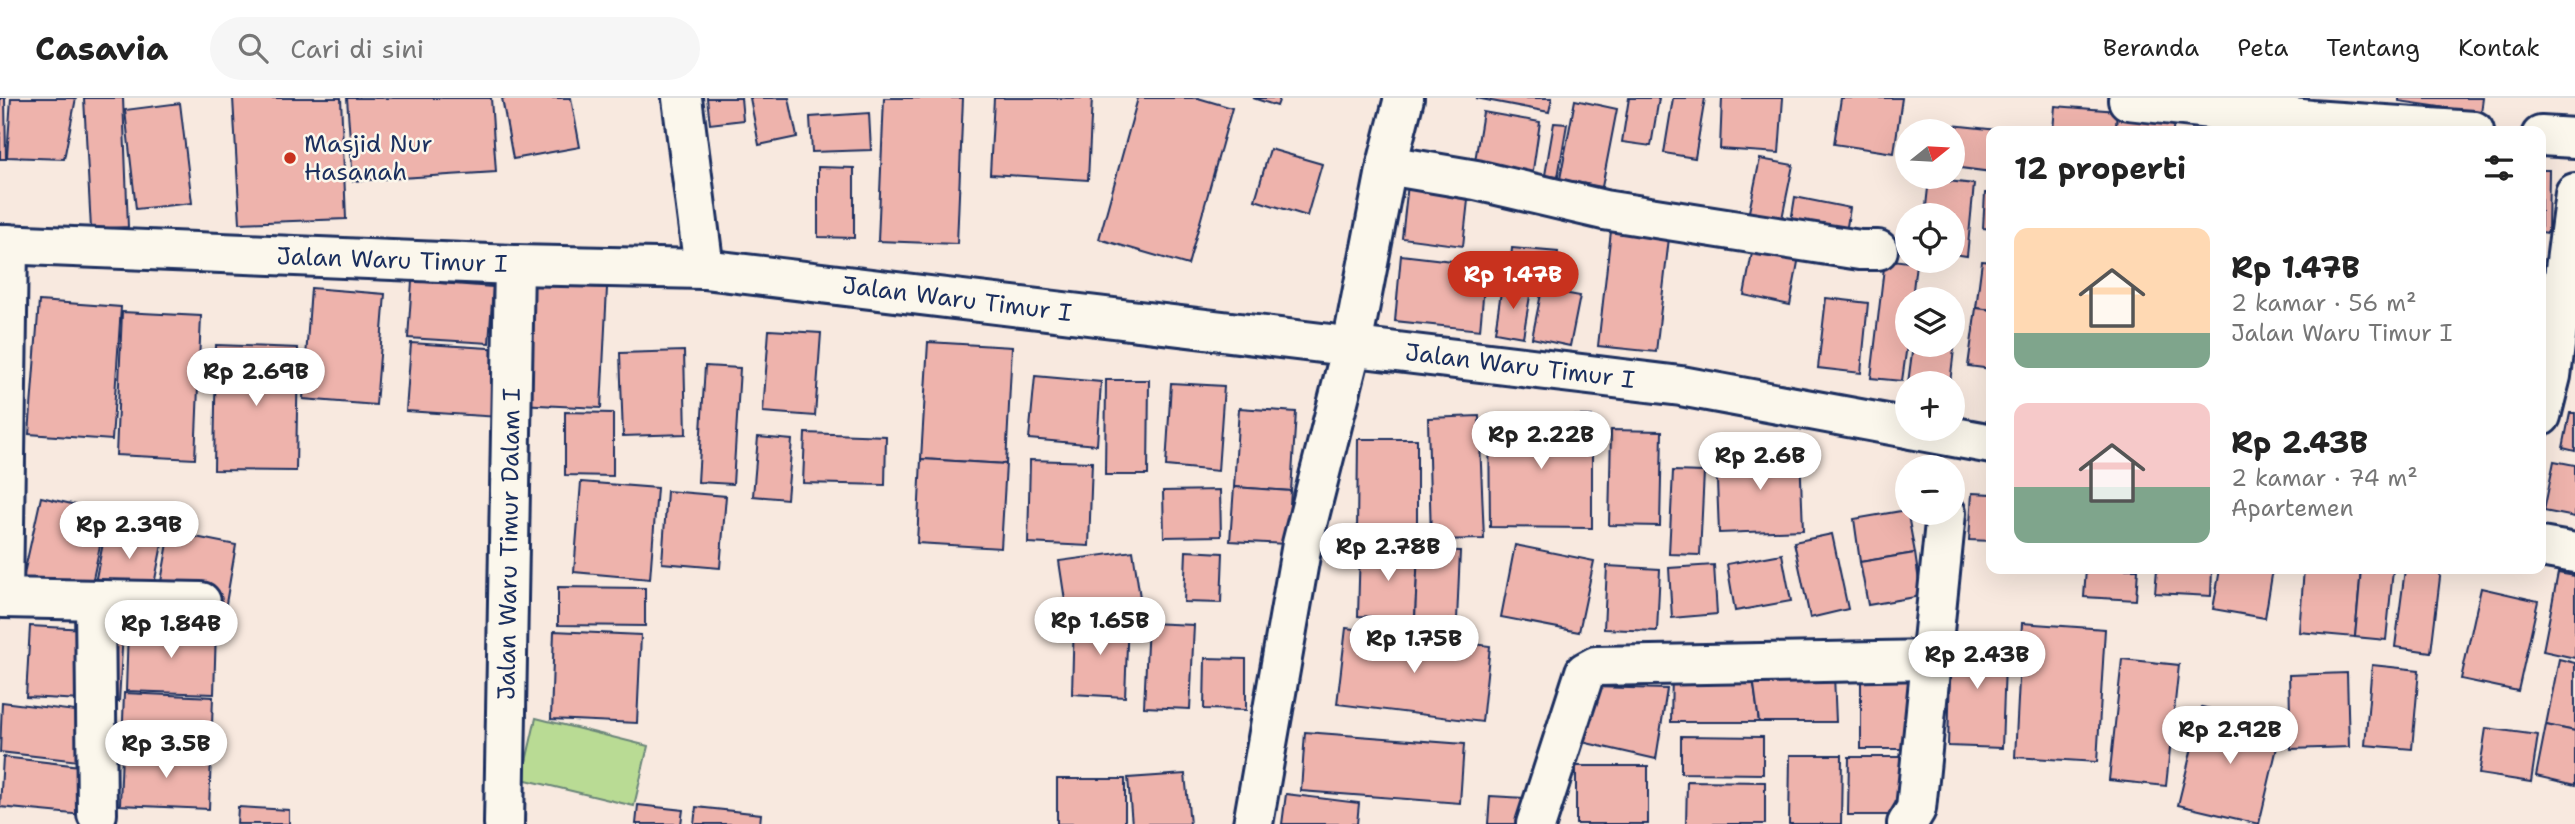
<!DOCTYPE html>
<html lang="id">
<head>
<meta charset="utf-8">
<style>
  body { margin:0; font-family:"Shantell Sans",sans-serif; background:#f6f6f6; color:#222; height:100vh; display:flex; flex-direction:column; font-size:26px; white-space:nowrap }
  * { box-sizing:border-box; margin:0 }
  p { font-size:23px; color:#767676 }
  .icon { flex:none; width:38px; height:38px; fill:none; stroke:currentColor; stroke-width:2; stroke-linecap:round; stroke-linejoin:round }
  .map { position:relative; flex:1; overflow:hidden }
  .panel { position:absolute; left:1986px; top:28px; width:560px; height:448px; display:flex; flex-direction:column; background:#fff; border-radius:14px; box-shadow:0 7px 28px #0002 }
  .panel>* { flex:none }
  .needle { width:46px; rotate:72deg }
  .fabs { position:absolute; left:1895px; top:21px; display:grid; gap:14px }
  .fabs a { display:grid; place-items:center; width:70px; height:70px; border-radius:50%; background:#fff; box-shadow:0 7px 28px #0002; font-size:35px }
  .price { position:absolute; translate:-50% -60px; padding:0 16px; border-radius:24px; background:#fff; color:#222; font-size:23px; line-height:46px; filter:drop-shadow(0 2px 4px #0008) }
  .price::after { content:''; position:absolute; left:50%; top:42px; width:21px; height:16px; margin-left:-10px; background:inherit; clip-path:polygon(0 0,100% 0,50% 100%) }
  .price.selected { background:#c8321e; color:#fff }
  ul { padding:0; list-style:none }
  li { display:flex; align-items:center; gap:21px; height:175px; padding:0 28px }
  li span { display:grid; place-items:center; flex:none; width:196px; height:140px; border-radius:14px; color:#555 }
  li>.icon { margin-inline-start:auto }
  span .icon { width:84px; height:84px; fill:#fffc; stroke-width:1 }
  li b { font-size:30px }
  h2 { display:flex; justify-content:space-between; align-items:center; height:84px; padding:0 28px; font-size:30px }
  header { display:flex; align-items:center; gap:42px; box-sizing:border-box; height:98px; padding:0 35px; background:#fff; border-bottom:2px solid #e0e0e0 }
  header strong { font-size:33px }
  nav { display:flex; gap:38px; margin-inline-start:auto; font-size:24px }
  .search { width:490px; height:63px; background:#f6f6f6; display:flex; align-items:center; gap:18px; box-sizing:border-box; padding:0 24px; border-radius:38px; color:#767676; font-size:26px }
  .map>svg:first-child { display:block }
  .green { fill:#b9db94; stroke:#6a8579; stroke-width:2 }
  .building { fill:#eeb3ac; stroke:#1b2f5e; stroke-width:2 }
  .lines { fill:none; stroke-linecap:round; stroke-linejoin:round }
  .street-casing { stroke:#1b2f5e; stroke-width:44 }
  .street { stroke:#fbf7ec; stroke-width:38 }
  .poi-dot { fill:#c8321e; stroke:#fbf7ec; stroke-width:2.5 }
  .labels { text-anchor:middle; stroke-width:5; stroke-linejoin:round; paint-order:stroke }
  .poi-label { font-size:24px; fill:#1b2f5e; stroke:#fbf7ec; text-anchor:start }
  .street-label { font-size:24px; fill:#1b2f5e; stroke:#fbf7ec }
</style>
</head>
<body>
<header>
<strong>Casavia</strong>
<div class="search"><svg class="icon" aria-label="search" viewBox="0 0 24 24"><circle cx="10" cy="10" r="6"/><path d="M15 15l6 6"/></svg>Cari di sini</div>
<nav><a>Beranda</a><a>Peta</a><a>Tentang</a><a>Kontak</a></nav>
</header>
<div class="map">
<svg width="2575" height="726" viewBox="0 0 2575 726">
  <rect width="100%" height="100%" fill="#f8e9df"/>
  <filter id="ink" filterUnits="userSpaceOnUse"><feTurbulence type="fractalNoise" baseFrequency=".0143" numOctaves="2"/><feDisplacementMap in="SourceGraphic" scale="14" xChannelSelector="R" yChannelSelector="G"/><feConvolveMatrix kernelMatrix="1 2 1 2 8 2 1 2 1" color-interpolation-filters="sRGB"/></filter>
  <g filter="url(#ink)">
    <polygon class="green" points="536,620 648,648 634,708 522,681"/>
    <g class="building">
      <polygon points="0,0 5,0 6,61 0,61"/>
      <polygon points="11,0 76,0 64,61 7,59"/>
      <polygon points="84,0 123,0 128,129 91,131"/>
      <polygon points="233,0 341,0 346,121 240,125"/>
      <polygon points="347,0 491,0 496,74 353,83"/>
      <polygon points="502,0 571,0 580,49 513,61"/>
      <polygon points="707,0 741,0 743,22 710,26"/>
      <polygon points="750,0 789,0 797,39 759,47"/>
      <polygon points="884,0 963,0 957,146 878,143"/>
      <polygon points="994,0 1092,0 1088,82 990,76"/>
      <polygon points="1138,0 1198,0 1232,10 1188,167 1099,141"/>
      <polygon points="1253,0 1280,0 1277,8"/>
      <polygon points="1476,0 1552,0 1549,14"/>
      <polygon points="1629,0 1659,0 1651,48 1622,44"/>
      <polygon points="1673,0 1705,0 1695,60 1664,55"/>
      <polygon points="1722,0 1783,0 1779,55 1720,51"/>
      <polygon points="1841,0 1902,0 1894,55 1834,46"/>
      <polygon points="2399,0 2483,0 2481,15 2399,3"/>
      <polygon points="1575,2 1617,11 1602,89 1560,81"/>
      <polygon points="180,5 192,105 136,111 125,12"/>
      <polygon points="2055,8 2117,13 2116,33 2053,33"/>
      <polygon points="2117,13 2174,17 2173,33 2116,33"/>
      <polygon points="1483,14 1540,24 1532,79 1474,69"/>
      <polygon points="869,15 871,52 812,54 810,19"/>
      <polygon points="1924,24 2007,33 1992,33 1992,74 1953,69 1953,33 1923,33"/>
      <polygon points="1554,25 1567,26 1558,79 1545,77"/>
      <polygon points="1270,51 1322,66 1307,118 1255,102"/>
      <polygon points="1760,61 1793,67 1779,135 1746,128"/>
      <polygon points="818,69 854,70 854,140 818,139"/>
      <polygon points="2541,72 2549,72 2548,135 2541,134"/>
      <polygon points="1929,81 1974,86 1967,158 1953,156 1953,117 1925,117"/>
      <polygon points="1408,86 1469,93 1463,148 1402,140"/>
      <polygon points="1985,95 1992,95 1992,131 1983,130"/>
      <polygon points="1795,99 1850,110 1844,147 1789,136"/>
      <polygon points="1612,124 1670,131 1656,254 1598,248"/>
      <polygon points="1755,139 1801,148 1790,207 1744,197"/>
      <polygon points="1512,150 1558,154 1555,188 1509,184"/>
      <polygon points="1401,157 1486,167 1480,232 1395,223"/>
      <polygon points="1885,161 1916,165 1912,201 1908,201 1908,240 1902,283 1871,280"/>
      <polygon points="1982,163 1992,164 1992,212 1976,210"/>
      <polygon points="412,183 493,189 489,245 408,240"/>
      <polygon points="524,186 607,190 601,310 518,306"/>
      <polygon points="1502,187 1531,192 1523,239 1495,234"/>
      <polygon points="311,190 385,196 376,307 303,301"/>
      <polygon points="1542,191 1580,198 1570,248 1532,240"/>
      <polygon points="1826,200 1868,205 1861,275 1818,270"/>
      <polygon points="39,203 121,209 112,342 29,336"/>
      <polygon points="1953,208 1959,209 1950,285 1908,285 1913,247 1953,247"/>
      <polygon points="1976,210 1992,212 1992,271 1968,268"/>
      <polygon points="122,214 201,218 195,361 116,357"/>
      <polygon points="769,232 821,235 815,318 763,314"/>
      <polygon points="928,244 1012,249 1006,366 921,361"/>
      <polygon points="411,245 503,251 499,319 406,313"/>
      <polygon points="216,247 298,250 296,373 214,372"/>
      <polygon points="684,253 686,336 623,338 620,255"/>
      <polygon points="705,268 740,270 733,386 698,384"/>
      <polygon points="1035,278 1101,284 1097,347 1029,341"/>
      <polygon points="1106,282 1149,282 1148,377 1105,377"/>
      <polygon points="1171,285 1224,288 1218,373 1166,368"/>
      <polygon points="1239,310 1296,314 1291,393 1234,389"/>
      <polygon points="565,314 613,315 613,378 565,377"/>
      <polygon points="2570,315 2575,315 2575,353 2563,350"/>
      <polygon points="1489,317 1592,318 1592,430 1490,429"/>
      <polygon points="1479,318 1484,441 1431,442 1428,320"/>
      <polygon points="1611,332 1662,333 1660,428 1609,427"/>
      <polygon points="805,335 886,338 885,387 803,385"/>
      <polygon points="758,339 792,342 787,401 753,398"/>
      <polygon points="1358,341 1417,341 1417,436 1357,435"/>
      <polygon points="1800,354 1803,432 1719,435 1716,357"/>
      <polygon points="921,361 1006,366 1001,450 917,445"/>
      <polygon points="1030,362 1092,364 1089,448 1028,445"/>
      <polygon points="2554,363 2575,367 2575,419 2544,413"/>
      <polygon points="1673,373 1704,374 1700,457 1669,456"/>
      <polygon points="581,384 657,390 650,481 574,474"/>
      <polygon points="1234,389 1291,393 1287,446 1230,443"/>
      <polygon points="1220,392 1221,438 1164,439 1163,393"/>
      <polygon points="667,393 726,398 720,470 662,465"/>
      <polygon points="1972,395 1992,396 1992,443 1969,442"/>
      <polygon points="41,399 107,414 89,500 22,485"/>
      <polygon points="1907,412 1915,455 1860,464 1854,421"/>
      <polygon points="109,415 166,426 149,512 92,500"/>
      <polygon points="170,434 236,447 222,529 155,517"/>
      <polygon points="1832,436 1848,511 1810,520 1794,444"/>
      <polygon points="1515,447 1594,463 1579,534 1501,519"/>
      <polygon points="1360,449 1418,452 1415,521 1358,518"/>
      <polygon points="1418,452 1460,453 1457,522 1415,521"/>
      <polygon points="1133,453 1141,506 1067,516 1059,463"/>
      <polygon points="1186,453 1223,455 1221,505 1184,504"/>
      <polygon points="1915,455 1921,498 1868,507 1860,464"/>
      <polygon points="1782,456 1791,503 1735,513 1727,466"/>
      <polygon points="1714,467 1717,516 1672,520 1669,470"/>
      <polygon points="1607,468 1660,471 1657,533 1604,531"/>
      <polygon points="2086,471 2138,471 2136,502 2084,499"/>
      <polygon points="2157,471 2212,471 2211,498 2155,495"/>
      <polygon points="2220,471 2273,471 2265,520 2213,511"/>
      <polygon points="2304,471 2361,471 2355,539 2299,534"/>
      <polygon points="2361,471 2393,472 2386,542 2355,539"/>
      <polygon points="2405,471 2441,471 2431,554 2395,549"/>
      <polygon points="2558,475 2575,478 2575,560 2543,553"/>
      <polygon points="558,489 645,490 645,528 558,527"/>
      <polygon points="2481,490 2538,503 2518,593 2461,581"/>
      <polygon points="1074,519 1128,521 1125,599 1072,596"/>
      <polygon points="1148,525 1194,527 1190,611 1144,609"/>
      <polygon points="2022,525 2105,531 2097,664 2015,659"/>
      <polygon points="30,528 123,533 119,604 26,599"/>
      <polygon points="128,529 216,532 214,596 126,593"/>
      <polygon points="1346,530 1490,548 1482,624 1337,606"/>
      <polygon points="554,533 641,537 637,625 551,621"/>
      <polygon points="1951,536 2006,538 2002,650 1948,648"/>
      <polygon points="1205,560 1246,561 1246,612 1204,611"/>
      <polygon points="2122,561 2179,567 2166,688 2109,682"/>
      <polygon points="2559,561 2575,565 2575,633 2546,627"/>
      <polygon points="2372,567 2419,572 2412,651 2365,647"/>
      <polygon points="1752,572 1759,624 1671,624 1672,575"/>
      <polygon points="1752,572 1834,577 1836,624 1759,624"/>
      <polygon points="2347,575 2349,649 2291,651 2289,577"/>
      <polygon points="1861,579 1920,580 1920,651 1861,651"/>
      <polygon points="1592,589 1667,591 1656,661 1582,644"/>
      <polygon points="124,595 213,599 211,654 122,650"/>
      <polygon points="2,604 92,615 87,664 0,654"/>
      <polygon points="2202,609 2282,628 2259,726 2178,707"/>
      <polygon points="2546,627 2575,633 2575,687 2536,678"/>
      <polygon points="2486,630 2538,637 2531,684 2479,676"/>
      <polygon points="1305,634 1464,646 1460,705 1301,693"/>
      <polygon points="1681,638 1763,639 1763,676 1681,675"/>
      <polygon points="122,654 211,658 209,711 120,707"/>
      <polygon points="1790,657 1842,657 1841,726 1789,726"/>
      <polygon points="3,659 88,669 83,717 0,709"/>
      <polygon points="1849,659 1909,659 1908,717 1848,717"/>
      <rect x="1576" y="668" width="72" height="58"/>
      <polygon points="1185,676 1190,726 1132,726 1128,680"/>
      <rect x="1057" y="681" width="68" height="45"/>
      <polygon points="1687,683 1765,684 1765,726 1686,726"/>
      <polygon points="1286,696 1359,705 1357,726 1282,726"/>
      <polygon points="1490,698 1525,700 1524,726 1488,726"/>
      <polygon points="638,707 683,712 681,726 636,726"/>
      <polygon points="238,709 289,712 289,726 237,726"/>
      <polygon points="696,709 761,716 760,726 694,726"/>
    </g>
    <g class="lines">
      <g class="street-casing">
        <g id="street">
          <polyline points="682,0 704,171"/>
          <polyline points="2128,2 2311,22 2474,33"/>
          <polyline points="2541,38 2575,40"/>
          <polyline points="1387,67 1476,82 1604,112 1860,152 1878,152"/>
          <polyline points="0,146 514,167 704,171 1681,288 1908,330"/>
          <polyline points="8,146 3,500 201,504"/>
          <polyline points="2541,318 2551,278 2575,95"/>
          <polyline points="1911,331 1992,346"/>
          <polyline points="2541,449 2575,455"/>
          <polyline points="95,502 97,716"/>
          <polyline points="504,726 514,167"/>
          <polyline points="1253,726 1302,446 1352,248 1387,67 1404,0"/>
          <polyline points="1536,726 1585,574 1596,568 1931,562"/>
          <polyline points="1907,726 1916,711 1946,415"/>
        </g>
      </g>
      <use href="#street" class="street"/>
    </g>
  </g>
  <circle class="poi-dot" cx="290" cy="60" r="7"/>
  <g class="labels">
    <g class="poi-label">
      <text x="304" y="54">Masjid Nur<tspan x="304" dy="28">Hasanah</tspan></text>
    </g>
    <g class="street-label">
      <text transform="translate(392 162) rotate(2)" y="8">Jalan Waru Timur I</text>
      <text transform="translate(957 201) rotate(7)" y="8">Jalan Waru Timur I</text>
      <text transform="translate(1520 268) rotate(7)" y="8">Jalan Waru Timur I</text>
      <text transform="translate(509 446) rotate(-89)" y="8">Jalan Waru Timur Dalam I</text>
    </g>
  </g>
</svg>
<div class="fabs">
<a><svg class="needle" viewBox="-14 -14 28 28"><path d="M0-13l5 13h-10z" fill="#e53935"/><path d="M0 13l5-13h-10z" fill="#767676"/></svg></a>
<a><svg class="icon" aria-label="locate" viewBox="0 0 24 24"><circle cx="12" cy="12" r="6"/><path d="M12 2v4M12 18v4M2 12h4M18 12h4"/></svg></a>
<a><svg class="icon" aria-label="layers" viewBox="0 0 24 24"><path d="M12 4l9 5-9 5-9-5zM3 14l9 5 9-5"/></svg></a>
<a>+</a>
<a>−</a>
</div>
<b class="price selected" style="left:1513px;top:213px">Rp 1.47B</b>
<b class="price" style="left:256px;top:310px">Rp 2.69B</b>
<b class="price" style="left:1541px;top:373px">Rp 2.22B</b>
<b class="price" style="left:1760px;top:394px">Rp 2.6B</b>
<b class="price" style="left:129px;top:463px">Rp 2.39B</b>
<b class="price" style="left:1388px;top:485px">Rp 2.78B</b>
<b class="price" style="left:1100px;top:559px">Rp 1.65B</b>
<b class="price" style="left:171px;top:562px">Rp 1.84B</b>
<b class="price" style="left:1414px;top:577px">Rp 1.75B</b>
<b class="price" style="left:1977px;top:593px">Rp 2.43B</b>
<b class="price" style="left:2230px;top:668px">Rp 2.92B</b>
<b class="price" style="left:166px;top:682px">Rp 3.5B</b>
<section class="panel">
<h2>12 properti<svg class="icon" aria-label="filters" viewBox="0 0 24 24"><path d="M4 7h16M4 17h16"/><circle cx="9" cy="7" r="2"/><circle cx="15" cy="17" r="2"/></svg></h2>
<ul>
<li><span style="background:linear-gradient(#ffd9b3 75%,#7fa58c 0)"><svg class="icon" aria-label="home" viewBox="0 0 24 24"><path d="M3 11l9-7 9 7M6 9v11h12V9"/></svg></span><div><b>Rp 1.47B</b><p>2 kamar · 56 m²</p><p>Jalan Waru Timur I</p></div></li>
<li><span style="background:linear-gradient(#f6c9c9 60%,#7fa58c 0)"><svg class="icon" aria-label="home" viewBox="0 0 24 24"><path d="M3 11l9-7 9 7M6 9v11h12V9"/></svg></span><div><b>Rp 2.43B</b><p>2 kamar · 74 m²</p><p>Apartemen</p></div></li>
</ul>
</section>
</div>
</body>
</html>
